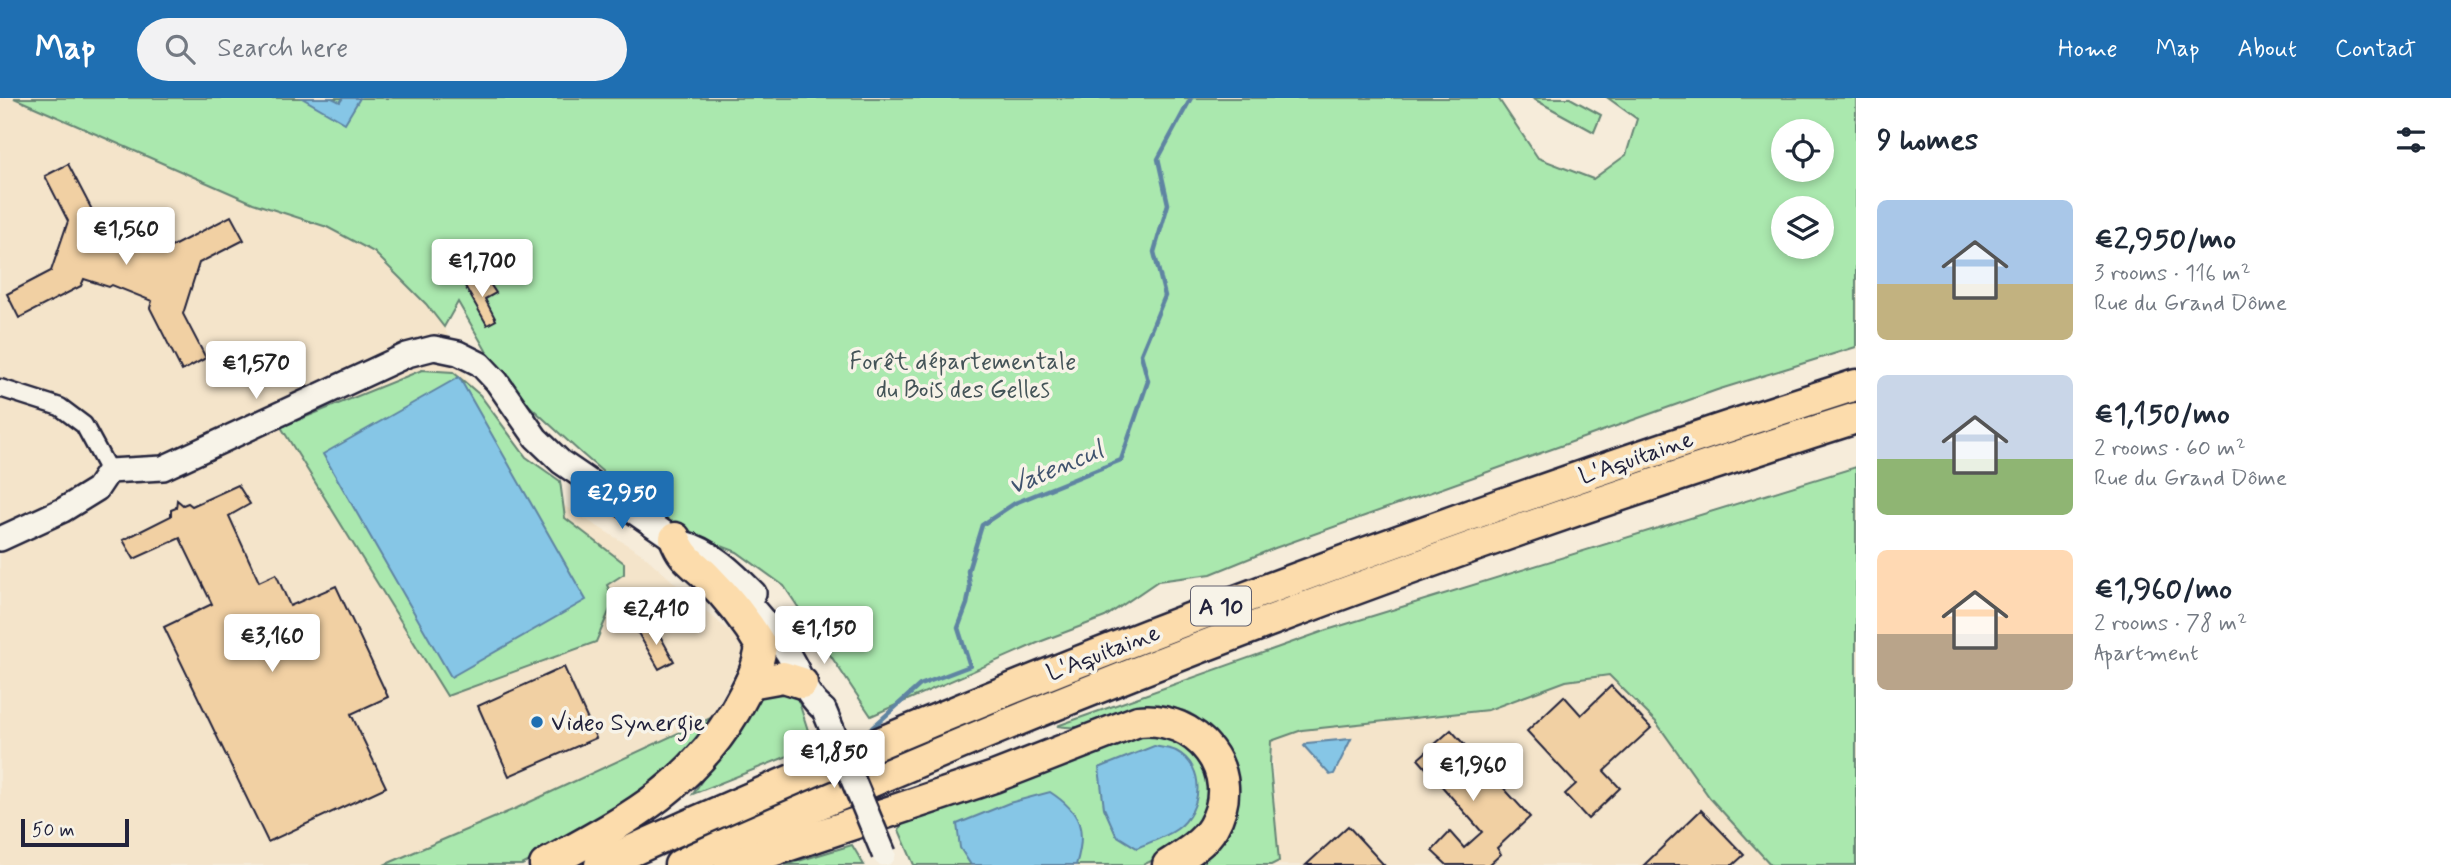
<!DOCTYPE html>
<html lang="en">
<head>
<meta charset="utf-8">
<style>
  body { margin:0; font-family:Mynerve,sans-serif; background:#f2f2f3; color:#1f2937; height:100vh; display:flex; flex-direction:column; font-size:26px; white-space:nowrap }
  * { box-sizing:border-box; margin:0 }
  p { font-size:23px; color:#747a83 }
  .icon { flex:none; width:38px; height:38px; fill:none; stroke:currentColor; stroke-width:2; stroke-linecap:round; stroke-linejoin:round }
  .map { position:relative; flex:1; overflow:hidden }
  .panel { display:flex; flex-direction:column; background:#fff; width:595px }
  .panel>* { flex:none }
  .tools { position:absolute; left:1771px; top:21px; display:grid; gap:14px }
  .tools a { display:grid; place-items:center; width:63px; height:63px; border-radius:50%; background:#fff; box-shadow:0 4px 10px #0003; font-size:35px }
  .scale { position:absolute; left:21px; bottom:18px; width:108px; box-sizing:border-box; padding-left:7px; border:4px solid #22223b; border-top:0; font-size:19px; line-height:24px; white-space:nowrap; color:#22223b; -webkit-text-stroke:5px #f7f3e8; paint-order:stroke }
  .price { position:absolute; translate:-50% -60px; padding:0 16px; border-radius:7px; background:#fff; color:#222; font-size:23px; line-height:46px; filter:drop-shadow(0 2px 4px #0008) }
  .price::after { content:''; position:absolute; left:50%; top:42px; width:21px; height:16px; margin-left:-10px; background:inherit; clip-path:polygon(0 0,100% 0,50% 100%) }
  .price.on { background:#1f6fb2; color:#fff }
  ul { padding:0; list-style:none }
  li { display:flex; align-items:center; gap:21px; height:175px; padding:0 21px }
  li span { display:grid; place-items:center; flex:none; width:196px; height:140px; border-radius:10px; color:#555 }
  li>.icon { margin-inline-start:auto }
  span .icon { width:84px; height:84px; fill:#fffc; stroke-width:1 }
  li b { font-size:30px }
  h2 { display:flex; justify-content:space-between; align-items:center; height:84px; padding:0 21px; font-size:30px }
  header { display:flex; align-items:center; gap:42px; box-sizing:border-box; height:98px; padding:0 35px; background:#1f6fb2; color:#fff }
  header strong { font-size:33px }
  nav { display:flex; gap:38px; margin-inline-start:auto; font-size:24px }
  .search { width:490px; height:63px; background:#f2f2f3; display:flex; align-items:center; gap:18px; box-sizing:border-box; padding:0 24px; border-radius:38px; color:#747a83; font-size:26px }
  main { display:flex; flex:1; min-height:0 }
  .map>svg:first-child { display:block }
  .built { fill:#f4e4ca }
  .green { fill:#aae8ae; stroke:#668574; stroke-width:2; fill-rule:evenodd }
  .water { fill:#86c6e6; stroke:#5e84a2; stroke-width:2 }
  .lines { fill:none; stroke-linecap:round; stroke-linejoin:round }
  .stream { stroke:#5e84a2; stroke-width:4.5 }
  .building { fill:#f1d0a3; stroke:#22223b; stroke-width:2 }
  .street-casing { stroke:#22223b; stroke-width:21 }
  .secondary-casing { stroke:#22223b; stroke-width:28 }
  .highway-casing { stroke:#22223b; stroke-width:35 }
  .street { stroke:#f7f3e8; stroke-width:16 }
  .secondary { stroke:#f7f3e8; stroke-width:23 }
  .highway { stroke:#fcdcac; stroke-width:30 }
  .secondary-bridge-casing { stroke:#22223b; stroke-width:28; stroke-linecap:butt }
  .secondary-bridge { stroke:#f7f3e8; stroke-width:23 }
  .poi-dot { fill:#1f6fb2; stroke:#f7f3e8; stroke-width:2.5 }
  .labels { text-anchor:middle; stroke-width:7; stroke-linejoin:round; paint-order:stroke }
  .shield { fill:#f7f3e8; stroke:#62616f; stroke-width:2 }
  .shield-label { font-size:23px; font-weight:bold; fill:#22223b }
  .park-label { font-size:24px; fill:#445458; stroke:#f7f3e8 }
  .street-label { font-size:24px; fill:#22223b; stroke:#f7f3e8 }
  .poi-label { font-size:24px; fill:#22223b; stroke:#f7f3e8; text-anchor:start }
  .water-label { font-size:26px; font-style:italic; fill:#40536e; stroke:#f7f3e8 }
</style>
</head>
<body>
<header>
<strong>Map</strong>
<div class="search"><svg class="icon" aria-label="search" viewBox="0 0 24 24"><circle cx="10" cy="10" r="6"/><path d="M15 15l6 6"/></svg>Search here</div>
<nav><a>Home</a><a>Map</a><a>About</a><a>Contact</a></nav>
</header>
<main>
<div class="map">
<svg width="1856" height="767" viewBox="0 0 1856 767">
  <rect width="100%" height="100%" fill="#f6ecda"/>
  <filter id="ink" filterUnits="userSpaceOnUse"><feTurbulence type="fractalNoise" baseFrequency=".0143" numOctaves="2"/><feDisplacementMap in="SourceGraphic" scale="14" xChannelSelector="R" yChannelSelector="G"/><feConvolveMatrix kernelMatrix="1 2 1 2 8 2 1 2 1" color-interpolation-filters="sRGB"/></filter>
  <g filter="url(#ink)">
    <g class="built">
      <polygon points="0,0 14,0 253,105 327,129 374,154 426,206 444,229 466,280 553,401 642,456 748,550 710,621 393,767 0,767"/>
      <polygon points="1609,577 1656,624 1710,700 1771,767 1271,767 1279,763 1271,643 1302,632 1488,612 1566,583"/>
    </g>
    <g class="green">
      <path d="M14,0H1498L1538,60L1593,81L1626,57L1637,21L1608,0H1856V249L1717,292L1275,450L1211,476L1158,483L1105,519L1042,543L871,618L784,488L737,454L663,426L581,355L522,301L492,263L458,204L444,229L426,206L374,154L327,129L253,105ZM1783,33H1822V72H1783ZM1783,110H1822V149H1783Z"/>
      <polygon points="1532,0 1570,0 1601,17 1594,34"/>
      <polygon points="422,272 453,274 480,297 526,359 560,383 565,420 624,465 624,476 607,487 614,502 596,544 447,598 281,329"/>
      <path d="M1856,369V767H1771L1710,700L1656,624L1609,577L1566,583L1488,612L1302,632L1271,643L1270,667L1279,763L1271,767H1191C1215,752 1240,725 1238,693C1235,664 1233,652 1210,632C1204,626 1197,619 1189,615C1152,598 1115,626 1079,629C1072,630 1064,629 1057,628L1327,532Z"/>
      <polygon points="795,592 813,648 693,696 757,598"/>
      <polygon points="717,617 673,678 599,727 522,767 384,767 517,710"/>
      <polygon points="1149,636 1181,639 1202,654 1215,704 1184,747 1143,767 914,767 899,732 903,723 1108,645"/>
      <polygon points="852,747 864,767 785,767"/>
    </g>
    <g class="water">
      <polygon points="302,0 332,0 340,4 343,0 360,0 345,25"/>
      <polygon points="459,279 586,502 451,579 323,356"/>
      <polygon points="1351,641 1334,676 1330,677 1304,648 1307,645"/>
      <path d="M1154,648C1161,650 1170,650 1176,653C1207,669 1202,713 1177,731C1166,739 1150,744 1137,750L1116,737L1104,710L1099,670Z"/>
      <path d="M1050,694C1081,714 1087,732 1076,767H971L960,750L957,726L1009,705Z"/>
    </g>
    <g class="lines">
      <polyline class="stream" points="872,630 920,587 970,568 958,530 967,506 970,490 968,473 982,427 1015,405 1121,362 1148,283 1141,256 1165,198 1154,154 1168,106 1158,61 1191,0"/>
    </g>
    <g class="building">
      <polygon points="68,66 101,129 98,136 123,144 125,137 132,133 142,136 144,142 142,149 167,157 169,150 231,118 244,142 199,165 183,216 206,260 182,273 150,210 152,203 112,187 109,189 84,181 81,188 19,220 7,196 51,173 68,123 45,78"/>
      <polygon points="477,181 481,188 488,183 496,195 485,201 496,222 487,227 465,188"/>
      <polygon points="238,387 250,406 229,418 259,484 276,476 290,508 336,488 388,599 351,616 386,689 268,744 164,529 212,506 180,440 134,461 123,442 171,418 171,412 176,410 177,402 183,407 188,405 192,408"/>
      <polygon points="654,527 674,563 659,571 638,535"/>
      <polygon points="564,569 596,640 509,678 478,608"/>
      <polygon points="1611,588 1651,630 1604,673 1620,690 1588,721 1565,696 1576,686 1527,633 1564,598 1581,617"/>
      <polygon points="1451,632 1530,719 1497,750 1501,756 1489,767 1447,767 1432,753 1450,734 1464,750 1482,734 1418,661"/>
      <polygon points="1701,712 1744,757 1733,767 1644,767"/>
      <polygon points="1348,728 1384,767 1306,767"/>
    </g>
    <g class="lines">
      <g class="street-casing">
        <polyline id="street" points="0,290 60,309 84,327 109,373"/>
      </g>
      <g class="secondary-casing">
        <g id="secondary">
          <polyline points="0,441 63,412 97,391 109,373 163,370 407,257 434,250 458,255 480,266 497,284 536,340 561,364 688,451"/>
          <path d="M683,445C710,451 735,476 754,495"/>
          <path d="M735,490C755,512 773,532 788,556C802,577 804,596 824,612"/>
        </g>
      </g>
      <g class="highway-casing">
        <g id="highway">
          <polyline points="750,585 783,579 802,585"/>
          <path d="M545,767C624,723 687,693 735,613C747,592 758,573 761,548C746,522 727,499 706,478C691,463 683,461 675,440"/>
          <path d="M600,767C1008,581 1429,424 1856,287"/>
          <path d="M680,767C766,727 854,691 941,654C1240,528 1547,418 1856,320"/>
          <path d="M730,767L994,679L1138,623C1196,616 1245,673 1213,729C1203,746 1184,757 1168,767"/>
        </g>
      </g>
      <use href="#street" class="street"/>
      <use href="#secondary" class="secondary"/>
      <use href="#highway" class="highway"/>
      <g class="secondary-bridge-casing">
        <polyline id="secondary-bridge" points="824,612 884,756"/>
      </g>
      <use href="#secondary-bridge" class="secondary-bridge"/>
    </g>
  </g>
  <circle class="poi-dot" cx="537" cy="624" r="7"/>
  <g class="labels">
    <rect class="shield" x="1191" y="488.5" width="60" height="39" rx="5"/>
    <g class="shield-label">
      <text x="1221" y="516">A 10</text>
    </g>
    <g class="park-label">
      <text x="963" y="271">Forêt départementale<tspan x="963" dy="28">du Bois des Gelles</tspan></text>
    </g>
    <g class="street-label">
      <text transform="translate(1636 359) rotate(-19)" y="8">L'Aquitaine</text>
      <text transform="translate(1103 554) rotate(-21)" y="8">L'Aquitaine</text>
    </g>
    <g class="poi-label">
      <text x="551" y="632">Video Synergie</text>
    </g>
    <g class="water-label">
      <text transform="translate(1055 369) rotate(-23)" y="9">Vatencul</text>
    </g>
  </g>
</svg>
<div class="tools">
<a><svg class="icon" aria-label="locate" viewBox="0 0 24 24"><circle cx="12" cy="12" r="6"/><path d="M12 2v4M12 18v4M2 12h4M18 12h4"/></svg></a>
<a><svg class="icon" aria-label="layers" viewBox="0 0 24 24"><path d="M12 4l9 5-9 5-9-5zM3 14l9 5 9-5"/></svg></a>
</div>
<div class="scale">50 m</div>
<b class="price" style="left:126px;top:169px">€1,560</b>
<b class="price" style="left:482px;top:201px">€1,700</b>
<b class="price" style="left:256px;top:303px">€1,570</b>
<b class="price on" style="left:622px;top:433px">€2,950</b>
<b class="price" style="left:656px;top:549px">€2,410</b>
<b class="price" style="left:824px;top:568px">€1,150</b>
<b class="price" style="left:272px;top:576px">€3,160</b>
<b class="price" style="left:834px;top:692px">€1,850</b>
<b class="price" style="left:1473px;top:705px">€1,960</b>
</div>
<section class="panel">
<h2>9 homes<svg class="icon" aria-label="filters" viewBox="0 0 24 24"><path d="M4 7h16M4 17h16"/><circle cx="9" cy="7" r="2"/><circle cx="15" cy="17" r="2"/></svg></h2>
<ul>
<li><span style="background:linear-gradient(#a9c7e8 60%,#c2b280 0)"><svg class="icon" aria-label="home" viewBox="0 0 24 24"><path d="M3 11l9-7 9 7M6 9v11h12V9"/></svg></span><div><b>€2,950/mo</b><p>3 rooms · 116 m²</p><p>Rue du Grand Dôme</p></div></li>
<li><span style="background:linear-gradient(#c9d6e8 60%,#8fb573 0)"><svg class="icon" aria-label="home" viewBox="0 0 24 24"><path d="M3 11l9-7 9 7M6 9v11h12V9"/></svg></span><div><b>€1,150/mo</b><p>2 rooms · 60 m²</p><p>Rue du Grand Dôme</p></div></li>
<li><span style="background:linear-gradient(#ffd9b3 60%,#b9a48a 0)"><svg class="icon" aria-label="home" viewBox="0 0 24 24"><path d="M3 11l9-7 9 7M6 9v11h12V9"/></svg></span><div><b>€1,960/mo</b><p>2 rooms · 78 m²</p><p>Apartment</p></div></li>
</ul>
</section>
</main>
</body>
</html>
